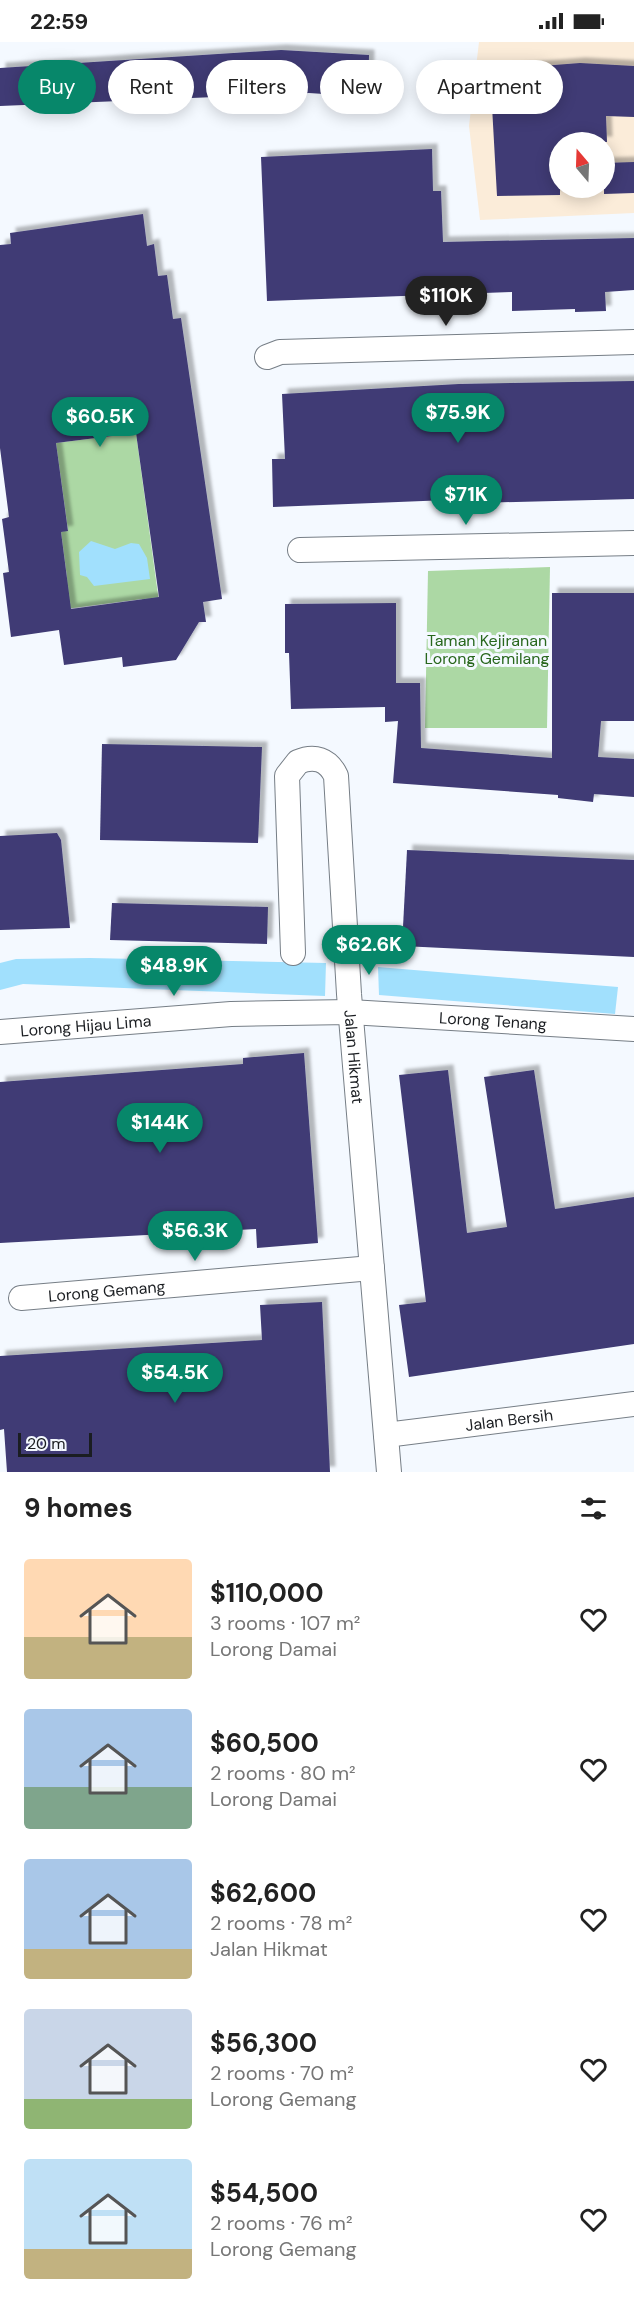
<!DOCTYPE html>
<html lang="en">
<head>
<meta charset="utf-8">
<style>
  body { margin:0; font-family:"DM Sans",sans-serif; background:#f2f2f2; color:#222; height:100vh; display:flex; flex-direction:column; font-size:22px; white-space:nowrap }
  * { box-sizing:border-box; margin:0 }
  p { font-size:20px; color:#767676 }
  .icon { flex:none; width:33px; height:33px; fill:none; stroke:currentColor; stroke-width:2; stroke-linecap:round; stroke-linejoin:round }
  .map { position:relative; height:1430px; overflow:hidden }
  .drawer { display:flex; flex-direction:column; background:#fff; flex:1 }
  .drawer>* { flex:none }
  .top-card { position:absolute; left:18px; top:18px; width:598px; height:54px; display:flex; gap:12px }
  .needle { width:39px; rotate:341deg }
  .buttons { position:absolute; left:549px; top:90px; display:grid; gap:12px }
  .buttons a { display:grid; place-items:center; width:66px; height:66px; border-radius:50%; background:#fff; box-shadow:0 3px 15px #0003; font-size:30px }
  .scale { position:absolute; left:18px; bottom:15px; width:74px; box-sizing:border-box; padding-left:6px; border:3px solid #1a1d21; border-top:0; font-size:16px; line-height:21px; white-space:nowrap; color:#1a1d21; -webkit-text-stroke:4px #f4f9ff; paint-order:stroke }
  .price { position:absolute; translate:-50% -51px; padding:0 14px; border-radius:21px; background:#07876a; color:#fff; font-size:20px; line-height:39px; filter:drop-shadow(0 2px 3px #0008) }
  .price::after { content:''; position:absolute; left:50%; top:36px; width:18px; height:14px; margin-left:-9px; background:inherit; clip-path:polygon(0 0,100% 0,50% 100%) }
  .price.on { background:#222; color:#fff }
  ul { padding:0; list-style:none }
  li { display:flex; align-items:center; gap:18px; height:150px; padding:0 24px }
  li span { display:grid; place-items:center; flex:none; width:168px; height:120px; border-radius:6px; color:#555 }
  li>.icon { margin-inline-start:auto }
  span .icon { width:72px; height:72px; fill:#fffc; stroke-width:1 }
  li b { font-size:26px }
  h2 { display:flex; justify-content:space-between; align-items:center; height:72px; padding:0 24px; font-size:26px }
  .tag { padding:0 21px; border-radius:27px; background:#fff; box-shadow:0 3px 15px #0003; font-size:21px; line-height:54px }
  .tag.on { background:#07876a; color:#fff }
  .status { display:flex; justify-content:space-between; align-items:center; height:42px; padding:0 30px; background:#fff; direction:ltr }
  .status svg { height:16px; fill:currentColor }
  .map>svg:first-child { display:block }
  .education { fill:#fbecd9; fill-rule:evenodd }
  .green { fill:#acd8a4 }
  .water { fill:#a1e0fd }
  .building { fill:#3f3b74; fill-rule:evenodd; filter:url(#shadow) }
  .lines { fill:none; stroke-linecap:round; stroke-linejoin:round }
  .street-casing { stroke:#767e86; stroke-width:26 }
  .street { stroke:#fff; stroke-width:24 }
  .labels { text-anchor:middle; stroke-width:6; stroke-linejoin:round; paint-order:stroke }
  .park-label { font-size:16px; fill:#28671d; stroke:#f4f9ff }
  .street-label { font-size:16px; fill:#1a1d21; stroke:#f4f9ff }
</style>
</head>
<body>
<div class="status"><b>22:59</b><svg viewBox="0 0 49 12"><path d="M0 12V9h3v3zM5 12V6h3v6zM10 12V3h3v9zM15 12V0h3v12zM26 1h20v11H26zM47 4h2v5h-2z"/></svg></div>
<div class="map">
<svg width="634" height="1430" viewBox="0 0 634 1430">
  <defs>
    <filter id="shadow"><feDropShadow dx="5.5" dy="-5.5" stdDeviation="1.5" flood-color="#0004"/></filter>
  </defs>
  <rect width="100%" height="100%" fill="#f4f9ff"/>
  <path class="education" d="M479,0H634V171L480,178L469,84ZM560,100H604V146H560Z"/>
  <g class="green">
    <polygon points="136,391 159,560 143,563 142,557 65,567 67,535 61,490 68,488 56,401"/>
    <polygon points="550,525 547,686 425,686 428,529"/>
  </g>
  <g class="water">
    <polygon points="91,499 115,507 131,501 139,502 147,516 150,537 94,544 87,535 80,533 79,510"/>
    <polygon points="90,916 326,921 325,954 23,942 0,948 0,921 16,917"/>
    <polygon points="378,925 618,945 615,972 379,953"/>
  </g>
  <g class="building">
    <polygon points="281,8 369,13 368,55 309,51 0,64 0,26"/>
    <polygon points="580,21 634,24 634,75 606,74 607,100 560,100 560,153 497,154 490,28"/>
    <polygon points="432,107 433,149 441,149 443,200 634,196 634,248 605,250 606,269 575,270 575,267 512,269 512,250 267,259 261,115"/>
    <polygon points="634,120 634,151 604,152 604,121"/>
    <path d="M143,172L147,204L154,202L158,234L167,233L173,277L181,276L222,557L203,560L206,580H199L176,618L123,625L122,615L64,623L59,588L11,595L3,531L9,530L2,477L9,475L0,406V203L11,202L10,191ZM136,391L159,555L71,567L61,490L68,489L56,401Z"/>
    <polygon points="634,339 634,457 473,461 473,457 273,465 272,417 285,417 282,352 459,342"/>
    <polygon points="552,551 634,551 634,679 601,679 598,715 634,717 634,755 594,752 593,760 558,756 558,753 393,741 398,679 385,680 385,665 291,667 289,611 285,611 285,562 396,561 396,641 420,641 421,706 552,716"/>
    <polygon points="102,702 262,705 258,801 100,798"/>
    <polygon points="57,791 61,798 70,886 0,888 0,794"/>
    <polygon points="407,808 634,818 634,915 402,904"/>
    <polygon points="112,861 268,865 267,902 110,898"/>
    <polygon points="304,1011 318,1201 257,1206 256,1187 0,1201 0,1040 243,1022 243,1016"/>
    <polygon points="448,1028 467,1191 507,1185 484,1035 534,1028 555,1167 634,1155 634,1302 409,1335 399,1263 426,1260 399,1033"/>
    <polygon points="322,1260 330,1430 7,1430 4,1387 0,1388 0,1314 262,1298 260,1263"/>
  </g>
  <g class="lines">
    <g class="street-casing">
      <g id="street">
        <polyline points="267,315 280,310 634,300"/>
        <polyline points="300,508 634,501"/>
        <path id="s1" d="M293,911L287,734L298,720C314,713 328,717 336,734L349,952L389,1430"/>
        <path id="s2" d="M0,990L231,972L350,970L634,987"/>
        <path id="s3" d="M21,1256L372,1226"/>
        <path id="s4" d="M386,1393L634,1362"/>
      </g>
    </g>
    <use href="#street" class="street"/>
  </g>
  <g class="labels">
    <g class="park-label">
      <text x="487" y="604">Taman Kejiranan<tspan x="487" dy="18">Lorong Gemilang</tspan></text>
    </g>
    <g class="street-label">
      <text dy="6" stroke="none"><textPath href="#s2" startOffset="494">Lorong Tenang</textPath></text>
      <text dy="6" stroke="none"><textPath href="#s2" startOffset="86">Lorong Hijau Lima</textPath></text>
      <text dy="6" stroke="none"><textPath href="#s1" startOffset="522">Jalan Hikmat</textPath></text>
      <text dy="6" stroke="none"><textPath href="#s3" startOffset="86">Lorong Gemang</textPath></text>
      <text dy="6" stroke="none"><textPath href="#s4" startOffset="124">Jalan Bersih</textPath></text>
    </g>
  </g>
</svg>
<div class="buttons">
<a><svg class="needle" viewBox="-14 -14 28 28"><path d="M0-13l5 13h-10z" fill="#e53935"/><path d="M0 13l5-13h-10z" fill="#767676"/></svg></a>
</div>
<div class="scale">20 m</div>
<b class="price on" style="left:446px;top:285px">$110K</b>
<b class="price" style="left:458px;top:402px">$75.9K</b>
<b class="price" style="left:100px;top:406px">$60.5K</b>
<b class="price" style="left:466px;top:484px">$71K</b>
<b class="price" style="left:369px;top:934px">$62.6K</b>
<b class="price" style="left:174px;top:955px">$48.9K</b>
<b class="price" style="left:160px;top:1112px">$144K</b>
<b class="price" style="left:195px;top:1220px">$56.3K</b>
<b class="price" style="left:175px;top:1362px">$54.5K</b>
<div class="top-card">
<a class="tag on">Buy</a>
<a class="tag">Rent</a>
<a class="tag">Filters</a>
<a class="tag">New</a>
<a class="tag">Apartment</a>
</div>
</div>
<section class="drawer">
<h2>9 homes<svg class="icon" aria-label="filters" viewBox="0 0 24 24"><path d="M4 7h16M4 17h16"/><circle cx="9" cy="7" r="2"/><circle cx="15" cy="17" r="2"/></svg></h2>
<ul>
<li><span style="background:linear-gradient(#ffd9b3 65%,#c2b280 0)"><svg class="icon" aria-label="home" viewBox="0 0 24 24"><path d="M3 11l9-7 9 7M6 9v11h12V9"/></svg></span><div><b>$110,000</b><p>3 rooms · 107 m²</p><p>Lorong Damai</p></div><svg class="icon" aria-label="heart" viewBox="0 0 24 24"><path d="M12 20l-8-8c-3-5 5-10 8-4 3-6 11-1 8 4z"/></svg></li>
<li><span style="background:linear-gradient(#a9c7e8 65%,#7fa58c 0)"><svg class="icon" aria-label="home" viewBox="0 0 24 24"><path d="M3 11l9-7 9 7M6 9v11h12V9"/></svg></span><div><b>$60,500</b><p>2 rooms · 80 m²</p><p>Lorong Damai</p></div><svg class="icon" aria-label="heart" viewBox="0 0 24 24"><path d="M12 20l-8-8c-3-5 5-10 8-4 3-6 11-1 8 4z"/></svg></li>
<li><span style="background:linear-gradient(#a9c7e8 75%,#c2b280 0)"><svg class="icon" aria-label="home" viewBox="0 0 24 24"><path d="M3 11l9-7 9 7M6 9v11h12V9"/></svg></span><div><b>$62,600</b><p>2 rooms · 78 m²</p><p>Jalan Hikmat</p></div><svg class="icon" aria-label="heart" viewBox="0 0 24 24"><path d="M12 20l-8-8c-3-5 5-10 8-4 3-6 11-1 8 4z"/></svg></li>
<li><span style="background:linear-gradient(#c9d6e8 75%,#8fb573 0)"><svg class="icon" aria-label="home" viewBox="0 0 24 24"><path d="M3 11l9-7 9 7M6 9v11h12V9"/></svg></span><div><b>$56,300</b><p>2 rooms · 70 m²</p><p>Lorong Gemang</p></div><svg class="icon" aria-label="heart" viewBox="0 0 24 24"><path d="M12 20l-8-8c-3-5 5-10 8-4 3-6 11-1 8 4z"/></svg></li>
<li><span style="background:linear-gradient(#bfe0f5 75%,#c2b280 0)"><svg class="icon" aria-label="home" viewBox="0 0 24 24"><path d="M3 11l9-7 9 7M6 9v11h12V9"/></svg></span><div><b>$54,500</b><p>2 rooms · 76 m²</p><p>Lorong Gemang</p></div><svg class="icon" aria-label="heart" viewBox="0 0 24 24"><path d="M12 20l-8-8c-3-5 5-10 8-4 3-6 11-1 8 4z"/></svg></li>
</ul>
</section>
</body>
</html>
